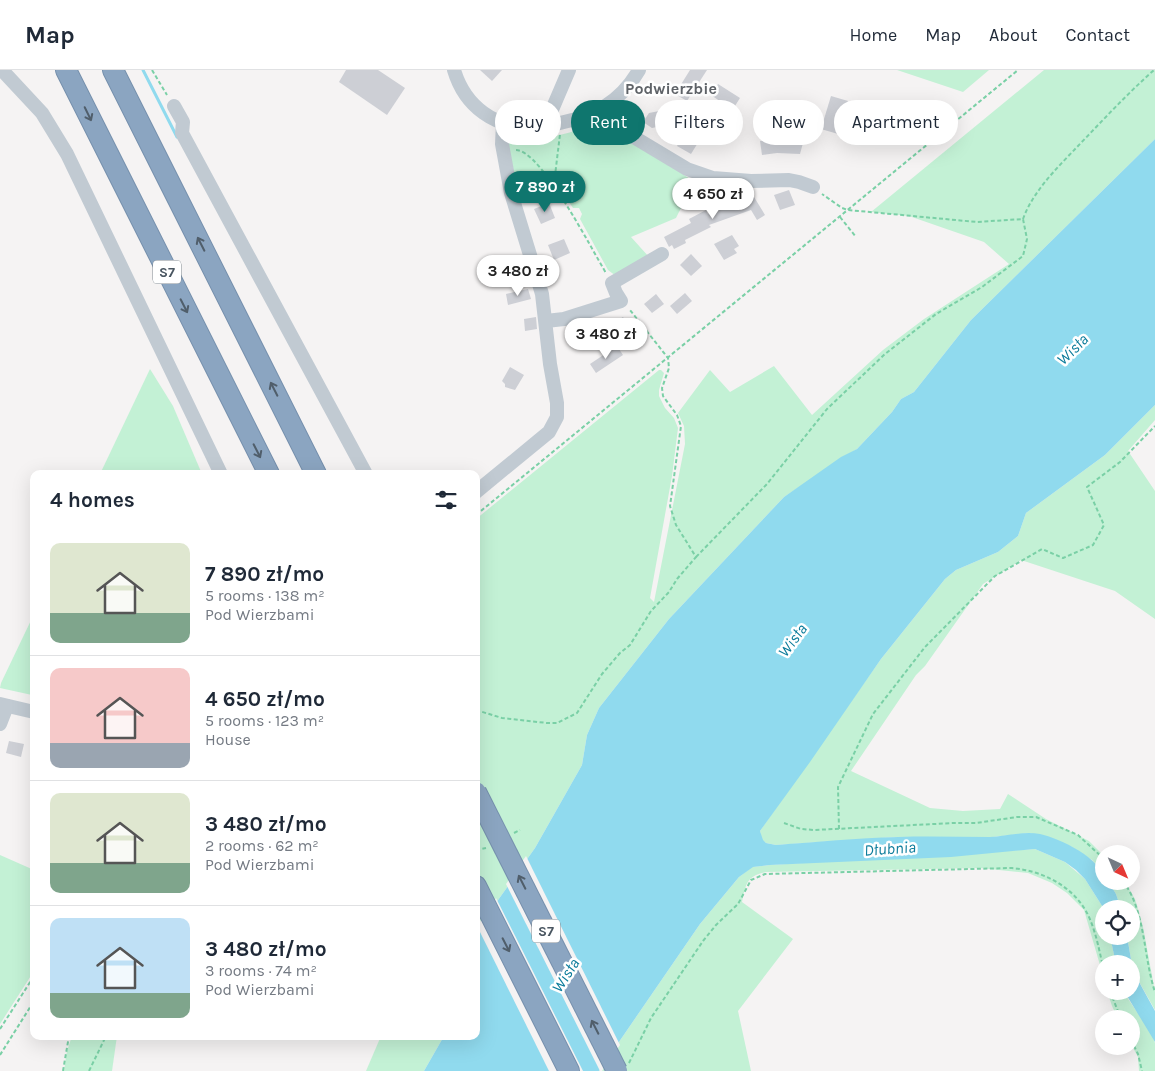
<!DOCTYPE html>
<html lang="en">
<head>
<meta charset="utf-8">
<style>
  body { margin:0; font-family:Karla,sans-serif; background:#f2f2f3; color:#1f2937; height:100vh; display:flex; flex-direction:column; font-size:19px; white-space:nowrap }
  * { box-sizing:border-box; margin:0 }
  p { font-size:16px; color:#747a83 }
  .icon { flex:none; width:28px; height:28px; fill:none; stroke:currentColor; stroke-width:2; stroke-linecap:round; stroke-linejoin:round }
  .map { position:relative; flex:1; overflow:hidden }
  .sheet { position:absolute; left:30px; top:400px; width:450px; height:570px; display:flex; flex-direction:column; background:#fff; border-radius:10px; box-shadow:0 5px 20px #0002 }
  .sheet>* { flex:none }
  .top-card { position:absolute; left:495px; top:30px; width:475px; height:45px; display:flex; gap:10px }
  .needle { width:32px; rotate:136deg }
  .fabs { position:absolute; left:1095px; top:775px; display:grid; gap:10px }
  .fabs a { display:grid; place-items:center; width:45px; height:45px; border-radius:50%; background:#fff; box-shadow:0 5px 20px #0002; font-size:25px }
  .price { position:absolute; translate:-50% -42px; padding:0 11px; border-radius:18px; background:#fff; color:#222; font-size:16px; line-height:32px; filter:drop-shadow(0 1px 2px #0008) }
  .price::after { content:''; position:absolute; left:50%; top:30px; width:15px; height:11px; margin-left:-8px; background:inherit; clip-path:polygon(0 0,100% 0,50% 100%) }
  .price.active { background:#0f766e; color:#fff }
  ul { padding:0; list-style:none }
  li { display:flex; align-items:center; gap:15px; height:125px; padding:0 20px }
  li+li { border-top:1px solid #e0e1e3 }
  li span { display:grid; place-items:center; flex:none; width:140px; height:100px; border-radius:10px; color:#555 }
  li>.icon { margin-inline-start:auto }
  span .icon { width:60px; height:60px; fill:#fffc; stroke-width:1 }
  li b { font-size:21px }
  h2 { display:flex; justify-content:space-between; align-items:center; height:60px; padding:0 20px; font-size:21px }
  .chip { padding:0 18px; border-radius:22px; background:#fff; box-shadow:0 5px 20px #0002; font-size:18px; line-height:45px }
  .chip.active { background:#0f766e; color:#fff }
  header { display:flex; align-items:center; gap:30px; box-sizing:border-box; height:70px; padding:0 25px; background:#fff; border-bottom:1px solid #e0e1e3 }
  header strong { font-size:24px }
  nav { display:flex; gap:28px; margin-inline-start:auto; font-size:18px }
  .map>svg:first-child { display:block }
  .green { fill:#c3f1d5 }
  .water { fill:#90daee }
  .pier { fill:#f5f3f3 }
  .lines { fill:none; stroke-linecap:round; stroke-linejoin:round }
  .stream { stroke:#90daee; stroke-width:3 }
  .building { fill:#cdcfd5 }
  .highway-casing { stroke:#7690ad; stroke-width:22 }
  .path { stroke:#7ad0a6; stroke-width:2; stroke-dasharray:4 2.5; stroke-linecap:butt }
  .minor { stroke:#c1cad2; stroke-width:14 }
  .highway { stroke:#8ba5c1; stroke-width:20 }
  .highway-bridge-casing { stroke:#7690ad; stroke-width:22; stroke-linecap:butt }
  .highway-bridge { stroke:#8ba5c1; stroke-width:20 }
  .oneway { stroke:#505e6b }
  .labels { text-anchor:middle; stroke-width:5; stroke-linejoin:round; paint-order:stroke }
  .shield { fill:#fff; stroke:#808990; stroke-width:1 }
  .shield-label { font-size:14px; font-weight:bold; fill:#4a5661 }
  .neighbourhood-label { font-size:16px; font-weight:bold; fill:#5f6368; stroke:#fff }
  .water-label { font-size:16px; font-style:italic; fill:#0c7c9b; stroke:#fff }
</style>
</head>
<body>
<header>
<strong>Map</strong>
<nav><a>Home</a><a>Map</a><a>About</a><a>Contact</a></nav>
</header>
<div class="map">
<svg width="1155" height="1001" viewBox="0 0 1155 1001">
  <rect width="100%" height="100%" fill="#f5f3f3"/>
  <g class="green">
    <polygon points="897,0 989,0 963,22"/>
    <polygon points="1044,0 1155,0 1155,69 971,250 914,322 901,329 892,342 857,379 784,427 669,549 599,638 587,665 582,695 535,778 476,861 476,449 659,300 661,300 664,303 659,320 659,326 665,338 674,348 678,358 672,406 650,528 654,532 685,374 684,356 678,343 710,300 730,322 774,296 812,345 883,280 924,249 1009,194 984,172 909,146 871,142"/>
    <path d="M603,50L690,109L698,122L686,128L676,148L631,167L649,187L616,206L608,200L580,149L582,144L579,138H573L557,114L518,128L509,83V69L511,67C543,71 574,64 603,50Z"/>
    <polygon points="150,299 173,336 202,404 100,404"/>
    <polygon points="1155,335 1155,350 1128,381 1155,421 1155,549 1115,521 1021,490 983,514 925,596 916,605 851,701 930,738 963,741 1000,739 1008,724 1046,749 1089,771 1104,786 1104,805 1092,790 1072,777 1054,769 1029,763 993,767 896,767 776,775 766,773 762,770 760,761 762,758 881,589 945,509 956,500 998,482 1018,466 1026,443 1105,385"/>
    <polygon points="34,544 34,624 32,625 0,618 1,613"/>
    <path d="M1035,779L1065,792L1085,809L1104,839V866H1110L1116,894H1104V909L1084,840L1067,823L1052,813L1028,803L980,798L766,802C746,806 746,814 742,832L793,869L738,941L751,1001H599L700,854L739,807L752,797L770,795Z"/>
    <polygon points="0,785 34,800 34,901 0,954"/>
    <polygon points="1108,811 1124,811 1135,829 1143,857 1155,922 1155,940 1133,901 1127,866 1131,866 1131,839 1121,839 1116,824"/>
    <path d="M1107,921H1124C1131,937 1152,958 1155,973C1155,981 1155,992 1155,1001H1139L1138,987L1131,974V949H1118L1112,936Z"/>
    <polygon points="72,966 117,966 112,1001 64,1001 67,981"/>
    <polygon points="381,966 444,966 424,1001 366,1001"/>
  </g>
  <g class="water">
    <path d="M1155,69V335L1105,385L1026,443L1018,466L998,482L956,500L945,509L881,589L810,692L760,761L763,770L766,773L776,775C816,772 857,768 898,767C929,766 959,767 990,767C1006,766 1024,761 1040,764C1059,768 1104,789 1104,811H1108L1116,824L1121,839H1104L1085,809L1076,800L1065,792L1035,779L951,787L770,795L753,797L739,807L700,854L599,1001H424L444,966H476V861L535,778L582,695L587,665L599,638L669,549L784,427L841,387L857,379L892,342L901,329L914,322L971,250Z"/>
    <polygon points="1110,866 1127,866 1133,901 1155,941 1155,972 1124,921 1131,921 1131,894 1116,894"/>
  </g>
  <g class="pier">
    <polygon points="526,786 620,975 602,1001 600,1001 506,814"/>
    <polygon points="496,828 583,1001 549,1001 477,856"/>
  </g>
  <g class="lines">
    <polyline class="stream" points="143,0 177,67"/>
  </g>
  <g class="building">
    <polygon points="346,0 378,0 405,18 387,45 339,12"/>
    <polygon points="480,0 502,0 492,11"/>
    <polygon points="690,0 707,0 687,31 675,24"/>
    <polygon points="718,14 740,28 721,58 713,53 724,34 711,25"/>
    <polygon points="831,26 848,31 838,64 821,59"/>
    <polygon points="659,41 671,50 666,58 662,56 652,58 643,52 649,43"/>
    <polygon points="685,62 699,71 691,84 677,76"/>
    <polygon points="786,68 803,73 800,84 777,83 762,85 760,71"/>
    <polygon points="789,120 795,135 780,140 774,125"/>
    <polygon points="751,122 765,145 757,150 751,140 709,155 711,157 685,170 686,173 674,179 672,175 669,177 664,167 691,153 689,149 706,140 708,144 745,130 743,127"/>
    <polygon points="549,133 555,148 541,154 534,139"/>
    <polygon points="732,165 739,176 734,179 737,183 724,190 714,174"/>
    <polygon points="564,169 570,183 554,190 548,175"/>
    <polygon points="691,184 702,196 691,206 680,195"/>
    <polygon points="528,219 531,229 508,235 506,224"/>
    <polygon points="685,223 692,231 677,244 670,236"/>
    <polygon points="656,224 664,234 652,243 644,234"/>
    <polygon points="536,247 537,259 525,261 524,249"/>
    <polygon points="623,247 634,264 619,273 609,256"/>
    <polygon points="617,276 623,285 596,303 590,294"/>
    <polygon points="510,297 524,305 515,320 505,317 505,314 502,311"/>
    <polygon points="9,671 24,674 21,687 6,683"/>
  </g>
  <g class="lines">
    <g class="highway-casing">
      <g id="highway">
        <polyline points="66,0 269,404"/>
        <polyline points="113,0 316,404"/>
        <polyline points="476,816 569,1001"/>
      </g>
    </g>
    <g class="path">
      <polyline points="152,0 167,25"/>
      <path d="M516,80C541,80 592,180 606,203"/>
      <polyline points="554,114 560,64"/>
      <polyline points="840,147 856,167"/>
      <path d="M1023,149C1033,121 1058,97 1078,76C1103,50 1127,24 1154,0"/>
      <polyline points="476,445 1018,0"/>
      <polyline points="696,487 767,414 827,339 885,284 936,244 982,217 1023,186 1027,169 1023,149 977,152 848,140 842,138 822,124"/>
      <polyline points="476,640 502,648 547,653 557,653 577,643 602,604 620,583 630,575 651,541 669,522 677,509 696,487 676,455 670,436 681,356 677,345 663,326 662,318 669,298 668,288 630,240"/>
      <polyline points="784,753 801,759 814,760 954,753 976,753 1017,747 1036,747 1078,765 1104,789"/>
      <polyline points="839,759 838,717 873,644 925,577 995,506 1042,479 1063,488 1093,475 1104,455 1087,417 1120,392 1155,356"/>
      <polyline points="514,763 520,760"/>
      <polyline points="476,780 486,778"/>
      <path d="M1123,811C1146,842 1143,886 1155,922"/>
      <polyline points="1110,921 1121,949"/>
      <polyline points="0,959 34,906"/>
      <polyline points="1131,970 1138,984 1142,1001"/>
      <polyline points="0,985 34,931"/>
      <path d="M629,993L651,948L703,871L716,855L738,834L751,810L765,804L1012,798C1045,801 1079,819 1091,852C1097,867 1100,884 1104,901"/>
      <polyline points="63,1001 69,966"/>
      <polyline points="89,1001 106,966"/>
    </g>
    <g class="minor">
      <polyline points="2,0 42,43 67,84 221,404"/>
      <path d="M454,0C465,37 495,58 534,58C542,58 551,55 560,53C594,46 621,32 639,0"/>
      <polyline points="174,36 183,52 182,63 366,404"/>
      <polyline points="601,40 617,57 687,99 713,108 751,111 789,110 799,112 813,117"/>
      <polyline points="545,56 569,0"/>
      <polyline points="546,251 564,249 621,231 616,223 612,213 662,184"/>
      <polyline points="476,422 549,362 557,347 557,333 550,294 542,224 511,123 502,74 503,53"/>
      <polyline points="0,634 34,642"/>
      <polyline points="0,654 7,636"/>
    </g>
    <use href="#highway" class="highway"/>
    <g class="highway-bridge-casing">
      <polyline id="highway-bridge" points="476,722 617,1001"/>
    </g>
    <use href="#highway-bridge" class="highway-bridge"/>
  </g>
  <defs><path id="oneway-shaft" d="M-6 0H5M1.5-3L5.5 0L1.5 3" fill="none" stroke-width="1.6" stroke-linecap="round" stroke-linejoin="round" transform="scale(1.25)"/></defs>
  <g class="oneway">
    <use href="#oneway-shaft" transform="translate(88 44) rotate(64)"/>
    <use href="#oneway-shaft" transform="translate(201 174) rotate(-117)"/>
    <use href="#oneway-shaft" transform="translate(184 236) rotate(63)"/>
    <use href="#oneway-shaft" transform="translate(274 319) rotate(-117)"/>
    <use href="#oneway-shaft" transform="translate(257 381) rotate(63)"/>
    <use href="#oneway-shaft" transform="translate(522 812) rotate(-117)"/>
    <use href="#oneway-shaft" transform="translate(506 875) rotate(63)"/>
    <use href="#oneway-shaft" transform="translate(595 957) rotate(-117)"/>
  </g>
  <g class="labels">
    <g class="shield">
      <rect x="153" y="190.5" width="28" height="23" rx="4"/>
      <rect x="532" y="849.5" width="28" height="23" rx="4"/>
    </g>
    <g class="shield-label">
      <text x="167" y="207">S7</text>
      <text x="546" y="866">S7</text>
    </g>
    <g class="neighbourhood-label">
      <text x="671" y="24">Podwierzbie</text>
    </g>
    <g class="water-label">
      <text transform="translate(1072 279) rotate(-44)" y="6">Wisła</text>
      <text transform="translate(792 570) rotate(-53)" y="6">Wisła</text>
      <text transform="translate(890 778) rotate(-4)" y="6">Dłubnia</text>
      <text transform="translate(565 905) rotate(-57)" y="6">Wisła</text>
    </g>
  </g>
</svg>
<div class="fabs">
<a><svg class="needle" viewBox="-14 -14 28 28"><path d="M0-13l5 13h-10z" fill="#e53935"/><path d="M0 13l5-13h-10z" fill="#747a83"/></svg></a>
<a><svg class="icon" aria-label="locate" viewBox="0 0 24 24"><circle cx="12" cy="12" r="6"/><path d="M12 2v4M12 18v4M2 12h4M18 12h4"/></svg></a>
<a>+</a>
<a>−</a>
</div>
<b class="price active" style="left:545px;top:143px">7 890 zł</b>
<b class="price" style="left:713px;top:150px">4 650 zł</b>
<b class="price" style="left:518px;top:227px">3 480 zł</b>
<b class="price" style="left:606px;top:290px">3 480 zł</b>
<div class="top-card">
<a class="chip">Buy</a>
<a class="chip active">Rent</a>
<a class="chip">Filters</a>
<a class="chip">New</a>
<a class="chip">Apartment</a>
</div>
<section class="sheet">
<h2>4 homes<svg class="icon" aria-label="filters" viewBox="0 0 24 24"><path d="M4 7h16M4 17h16"/><circle cx="9" cy="7" r="2"/><circle cx="15" cy="17" r="2"/></svg></h2>
<ul>
<li><span style="background:linear-gradient(#dfe7d0 70%,#7fa58c 0)"><svg class="icon" aria-label="home" viewBox="0 0 24 24"><path d="M3 11l9-7 9 7M6 9v11h12V9"/></svg></span><div><b>7 890 zł/mo</b><p>5 rooms · 138 m²</p><p>Pod Wierzbami</p></div></li>
<li><span style="background:linear-gradient(#f6c9c9 75%,#9aa5b1 0)"><svg class="icon" aria-label="home" viewBox="0 0 24 24"><path d="M3 11l9-7 9 7M6 9v11h12V9"/></svg></span><div><b>4 650 zł/mo</b><p>5 rooms · 123 m²</p><p>House</p></div></li>
<li><span style="background:linear-gradient(#dfe7d0 70%,#7fa58c 0)"><svg class="icon" aria-label="home" viewBox="0 0 24 24"><path d="M3 11l9-7 9 7M6 9v11h12V9"/></svg></span><div><b>3 480 zł/mo</b><p>2 rooms · 62 m²</p><p>Pod Wierzbami</p></div></li>
<li><span style="background:linear-gradient(#bfe0f5 75%,#7fa58c 0)"><svg class="icon" aria-label="home" viewBox="0 0 24 24"><path d="M3 11l9-7 9 7M6 9v11h12V9"/></svg></span><div><b>3 480 zł/mo</b><p>3 rooms · 74 m²</p><p>Pod Wierzbami</p></div></li>
</ul>
</section>
</div>
</body>
</html>
